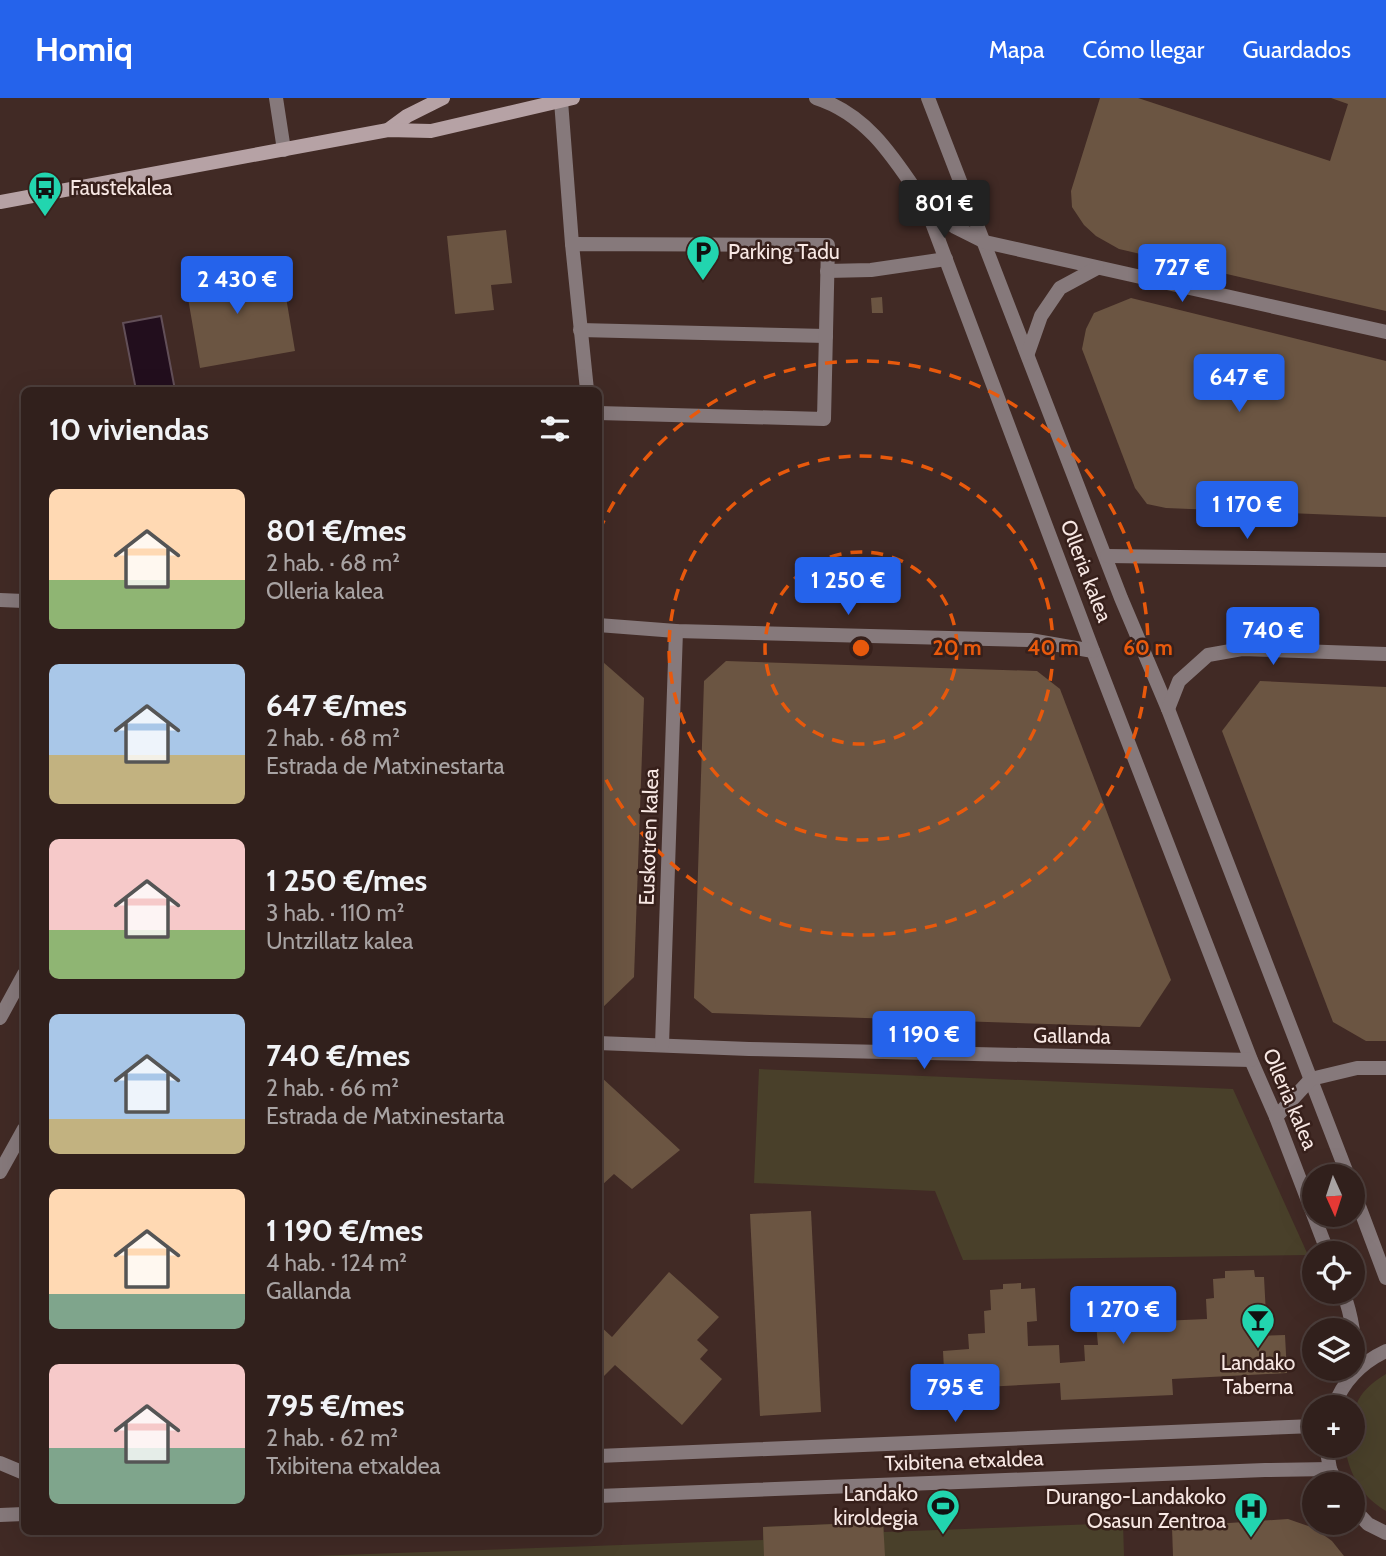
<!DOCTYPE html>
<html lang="es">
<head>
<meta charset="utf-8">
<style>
  body { margin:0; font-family:Cabin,sans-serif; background:#3d2d29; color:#f1f3f6; height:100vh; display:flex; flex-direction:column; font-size:26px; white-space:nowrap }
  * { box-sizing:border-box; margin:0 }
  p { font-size:23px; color:#a8a3a3 }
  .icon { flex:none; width:38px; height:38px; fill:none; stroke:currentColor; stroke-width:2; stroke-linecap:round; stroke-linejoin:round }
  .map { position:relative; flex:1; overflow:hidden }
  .details { position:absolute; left:21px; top:289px; width:581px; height:1148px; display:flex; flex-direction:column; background:#31201c; border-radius:10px; box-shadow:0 7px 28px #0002,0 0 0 2px #4c3e3b }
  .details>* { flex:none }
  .needle { width:46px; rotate:177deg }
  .tools { position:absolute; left:1302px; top:1066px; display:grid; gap:14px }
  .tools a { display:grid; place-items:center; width:63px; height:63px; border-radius:50%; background:#31201c; box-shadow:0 7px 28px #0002,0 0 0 2px #4c3e3b; font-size:35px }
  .price { position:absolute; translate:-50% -60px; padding:0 16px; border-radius:7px; background:#2563eb; color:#fff; font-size:23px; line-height:46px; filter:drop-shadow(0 2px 4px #0008) }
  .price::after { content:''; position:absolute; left:50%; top:42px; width:21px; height:16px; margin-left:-10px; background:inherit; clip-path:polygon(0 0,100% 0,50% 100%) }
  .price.on { background:#222; color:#fff }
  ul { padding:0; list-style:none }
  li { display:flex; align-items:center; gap:21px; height:175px; padding:0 28px }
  li span { display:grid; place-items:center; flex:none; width:196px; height:140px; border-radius:10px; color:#555 }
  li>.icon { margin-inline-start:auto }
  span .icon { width:84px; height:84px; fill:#fffc; stroke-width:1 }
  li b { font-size:30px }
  h2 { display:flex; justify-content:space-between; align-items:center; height:84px; padding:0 28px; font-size:30px }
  header { display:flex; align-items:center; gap:42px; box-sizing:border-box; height:98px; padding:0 35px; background:#2563eb; color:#fff }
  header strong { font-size:33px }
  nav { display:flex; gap:38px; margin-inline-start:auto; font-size:24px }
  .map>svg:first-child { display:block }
  .green { fill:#49402a }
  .water { fill:#220e1d; stroke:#624f58; stroke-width:2 }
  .building { fill:#6b5542 }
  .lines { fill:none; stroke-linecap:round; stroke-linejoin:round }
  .service { stroke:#86797b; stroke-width:14 }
  .pedestrian { stroke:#86797b; stroke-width:14 }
  .minor { stroke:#86797b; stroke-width:14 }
  .secondary { stroke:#b6a2a5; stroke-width:14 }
  .ring { fill:none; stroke:#e8590c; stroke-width:3.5; stroke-dasharray:12 9 }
  .labels { text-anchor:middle; stroke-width:5; stroke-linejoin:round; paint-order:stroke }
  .poi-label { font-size:21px; fill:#f7e7e3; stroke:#37201b; text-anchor:start }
  .street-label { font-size:21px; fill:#f7e7e3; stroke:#37201b }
  .centre { fill:#e8590c; stroke:#37201b; stroke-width:3.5 }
  .ring-label { font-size:21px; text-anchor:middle; font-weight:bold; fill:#e8590c; stroke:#37201b; stroke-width:5; stroke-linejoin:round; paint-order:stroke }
</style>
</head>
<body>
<header>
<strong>Homiq</strong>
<nav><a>Mapa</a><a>Cómo llegar</a><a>Guardados</a></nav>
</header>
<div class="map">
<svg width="1386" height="1458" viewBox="0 0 1386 1458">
  <rect width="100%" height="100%" fill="#412a25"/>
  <g class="green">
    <polygon points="759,971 1233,991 1308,1157 963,1162 935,1093 754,1085"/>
    <path d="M1386,1276V1413C1362,1399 1349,1376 1345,1349L1353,1348C1353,1311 1352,1297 1386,1276Z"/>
    <polygon points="883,1424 884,1434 1123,1425 1124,1458 312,1458 763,1442 763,1429"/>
  </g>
  <polygon class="water" points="161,218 175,292 136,292 123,225"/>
  <g class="building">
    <polygon points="1100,0 1138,0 1330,63 1348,6 1331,0 1386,0 1386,213 1119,151 1096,138 1084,127 1072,109 1071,93"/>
    <polygon points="506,132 512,185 491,187 494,212 455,216 447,138"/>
    <polygon points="261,163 268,202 286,199 295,253 200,270 184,177"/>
    <polygon points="882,199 883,215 872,215 871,200"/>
    <polygon points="1131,200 1386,263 1386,419 1166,410 1147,406 1135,390 1082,251 1086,231 1094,215"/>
    <polygon points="598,563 603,564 644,600 634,879 598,914"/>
    <polygon points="726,563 1037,573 1060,591 1171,882 1140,929 712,915 694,900 704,583"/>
    <polygon points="1260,583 1386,589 1386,943 1366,943 1333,924 1222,633"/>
    <polygon points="600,978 680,1052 632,1091 614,1076 601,1088 598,1086"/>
    <polygon points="811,1113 821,1314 760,1318 750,1116"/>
    <polygon points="1254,1172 1255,1179 1264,1179 1266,1217 1250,1218 1251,1238 1285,1237 1287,1275 1172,1281 1173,1297 1061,1302 1060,1285 945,1291 943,1253 969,1251 968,1236 985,1235 984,1213 991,1212 990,1192 1003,1191 1003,1186 1021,1185 1021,1191 1035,1190 1037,1223 1027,1224 1028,1248 1059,1247 1060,1265 1085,1263 1084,1247 1098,1247 1096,1226 1103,1226 1102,1207 1114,1206 1113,1199 1135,1198 1137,1203 1159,1202 1160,1223 1207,1221 1206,1201 1214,1200 1213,1181 1225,1180 1225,1173"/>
    <polygon points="669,1174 719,1219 697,1242 708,1252 700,1261 722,1281 682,1327 615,1267 598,1284 598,1226 612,1239"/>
    <polygon points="1288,1421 1314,1430 1332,1443 1344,1458 1173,1458 1172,1429"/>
    <polygon points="883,1424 885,1458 764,1458 763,1429"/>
  </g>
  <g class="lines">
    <g class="service">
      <polyline points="561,3 572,146"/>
      <polyline points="827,173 871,172 946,161"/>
      <polyline points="580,232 826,238"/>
      <polyline points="587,292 572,146 828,147 824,321 598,315"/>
    </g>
    <polyline class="pedestrian" points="276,0 284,52"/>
    <g class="minor">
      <path d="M816,0C869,17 895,62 925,106L1093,553L1251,962L1276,1019L1328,1155"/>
      <polyline points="928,0 1121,500 1168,611 1348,1078"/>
      <polyline points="926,106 955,129 985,144 1386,234"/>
      <polyline points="1028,255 1041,218 1060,190 1097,170"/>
      <polyline points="1107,458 1386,462"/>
      <polyline points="0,502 24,503"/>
      <polyline points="598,527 676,533 1030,542 1093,553"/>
      <polyline points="1168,611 1179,583 1208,557 1242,551 1386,556"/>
      <polyline points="0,920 24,876"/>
      <polyline points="598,945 749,951 1251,962"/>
      <polyline points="662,947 676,533"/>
      <polyline points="1276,1019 1311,981 1357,970 1386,970"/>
      <polyline points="0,1074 24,1031"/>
      <polyline points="1353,1092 1386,1180"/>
      <path d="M1343,1194C1353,1220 1356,1246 1355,1274"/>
      <path d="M1334,1309C1342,1284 1362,1264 1386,1253"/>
      <polyline points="1326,1348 1330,1371 1337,1386"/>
      <polyline points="598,1358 1314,1328"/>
      <polyline points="0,1365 24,1375"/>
      <polyline points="598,1398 1265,1372 1330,1371"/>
      <polyline points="1353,1410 1368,1426 1386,1435"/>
      <polyline points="0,1417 24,1416"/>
    </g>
    <g class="secondary">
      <polyline points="388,32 407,18 443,0"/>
      <polyline points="0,104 388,32 431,33 573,0"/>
    </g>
  </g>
  <g class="ring">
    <circle cx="861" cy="550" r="96"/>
    <circle cx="861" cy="550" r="192"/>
    <path d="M599 433A287 287 0 1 1 599 667"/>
  </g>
  <defs>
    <g id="bus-pin" transform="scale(1.75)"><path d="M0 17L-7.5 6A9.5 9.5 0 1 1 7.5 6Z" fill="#22d5af" stroke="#37201b"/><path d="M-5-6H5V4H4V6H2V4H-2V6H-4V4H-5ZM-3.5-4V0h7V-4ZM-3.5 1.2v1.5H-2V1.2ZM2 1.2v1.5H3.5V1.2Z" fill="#111"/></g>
    <g id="parking-pin" transform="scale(1.75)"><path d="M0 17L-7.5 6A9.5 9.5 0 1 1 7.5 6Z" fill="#22d5af" stroke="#37201b"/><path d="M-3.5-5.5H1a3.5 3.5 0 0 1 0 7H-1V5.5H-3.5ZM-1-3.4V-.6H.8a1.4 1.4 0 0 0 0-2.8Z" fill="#111"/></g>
    <g id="bar-pin" transform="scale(1.75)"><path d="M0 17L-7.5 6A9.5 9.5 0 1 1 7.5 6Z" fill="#22d5af" stroke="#37201b"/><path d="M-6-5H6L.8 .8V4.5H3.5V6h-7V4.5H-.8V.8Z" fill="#111"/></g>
    <g id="stadium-pin" transform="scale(1.75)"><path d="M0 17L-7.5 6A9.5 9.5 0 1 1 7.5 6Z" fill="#22d5af" stroke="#37201b"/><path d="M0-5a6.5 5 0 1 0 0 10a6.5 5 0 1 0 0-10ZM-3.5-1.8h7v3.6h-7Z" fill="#111"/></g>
    <g id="hospital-pin" transform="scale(1.75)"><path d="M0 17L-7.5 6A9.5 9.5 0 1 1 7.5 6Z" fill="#22d5af" stroke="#37201b"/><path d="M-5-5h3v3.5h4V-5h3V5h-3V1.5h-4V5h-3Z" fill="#111"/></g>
  </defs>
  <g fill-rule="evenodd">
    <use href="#bus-pin" x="45" y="90"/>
    <use href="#parking-pin" x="703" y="154"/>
    <use href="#bar-pin" x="1258" y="1222"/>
    <use href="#stadium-pin" x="943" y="1408"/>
    <use href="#hospital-pin" x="1251" y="1411"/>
  </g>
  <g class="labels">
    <g class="poi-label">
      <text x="70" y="97">Faustekalea</text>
      <text x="728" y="161">Parking Tadu</text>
      <text x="1258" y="1272" text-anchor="middle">Landako<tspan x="1258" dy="24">Taberna</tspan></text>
      <text x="918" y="1403" text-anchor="end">Landako<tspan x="918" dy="24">kiroldegia</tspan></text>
      <text x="1226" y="1406" text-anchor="end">Durango-Landakoko<tspan x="1226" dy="24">Osasun Zentroa</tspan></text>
    </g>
    <g class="street-label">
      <text transform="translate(1086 473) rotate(69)" y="7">Olleria kalea</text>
      <text transform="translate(649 739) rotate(-88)" y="7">Euskotren kalea</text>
      <text transform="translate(1072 938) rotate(1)" y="7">Gallanda</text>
      <text transform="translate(1290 1001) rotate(67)" y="7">Olleria kalea</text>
      <text transform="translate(964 1363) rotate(-2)" y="7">Txibitena etxaldea</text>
    </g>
  </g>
  <circle cx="861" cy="550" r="10" class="centre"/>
  <g class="ring-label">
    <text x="957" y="557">20 m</text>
    <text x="1053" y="557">40 m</text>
    <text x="1148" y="557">60 m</text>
  </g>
</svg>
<div class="tools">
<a><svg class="needle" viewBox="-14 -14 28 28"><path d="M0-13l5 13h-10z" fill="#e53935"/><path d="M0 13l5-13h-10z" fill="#a8a3a3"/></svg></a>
<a><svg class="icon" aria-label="locate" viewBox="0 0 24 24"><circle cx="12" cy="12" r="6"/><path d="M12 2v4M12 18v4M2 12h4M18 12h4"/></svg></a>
<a><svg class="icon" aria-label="layers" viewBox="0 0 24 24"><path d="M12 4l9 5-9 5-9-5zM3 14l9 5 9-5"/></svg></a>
<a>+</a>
<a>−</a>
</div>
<b class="price on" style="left:944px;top:142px">801 €</b>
<b class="price" style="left:1182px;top:206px">727 €</b>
<b class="price" style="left:237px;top:218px">2 430 €</b>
<b class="price" style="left:1239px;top:316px">647 €</b>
<b class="price" style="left:1247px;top:443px">1 170 €</b>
<b class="price" style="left:848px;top:519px">1 250 €</b>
<b class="price" style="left:1273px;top:569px">740 €</b>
<b class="price" style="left:924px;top:973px">1 190 €</b>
<b class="price" style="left:1123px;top:1248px">1 270 €</b>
<b class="price" style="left:955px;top:1326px">795 €</b>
<section class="details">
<h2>10 viviendas<svg class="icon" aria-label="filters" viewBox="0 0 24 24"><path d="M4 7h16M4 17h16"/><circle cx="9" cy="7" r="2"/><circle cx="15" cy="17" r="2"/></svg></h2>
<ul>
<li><span style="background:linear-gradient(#ffd9b3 65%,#8fb573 0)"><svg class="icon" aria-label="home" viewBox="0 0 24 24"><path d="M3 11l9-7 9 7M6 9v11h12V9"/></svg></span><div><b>801 €/mes</b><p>2 hab. · 68 m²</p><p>Olleria kalea</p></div></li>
<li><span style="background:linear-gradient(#a9c7e8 65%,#c2b280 0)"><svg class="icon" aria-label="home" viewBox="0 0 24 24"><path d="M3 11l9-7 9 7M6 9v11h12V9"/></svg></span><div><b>647 €/mes</b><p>2 hab. · 68 m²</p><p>Estrada de Matxinestarta</p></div></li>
<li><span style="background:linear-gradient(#f6c9c9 65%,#8fb573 0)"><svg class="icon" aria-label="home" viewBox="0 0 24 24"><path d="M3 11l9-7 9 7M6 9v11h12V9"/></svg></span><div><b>1 250 €/mes</b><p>3 hab. · 110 m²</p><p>Untzillatz kalea</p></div></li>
<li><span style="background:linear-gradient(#a9c7e8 75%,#c2b280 0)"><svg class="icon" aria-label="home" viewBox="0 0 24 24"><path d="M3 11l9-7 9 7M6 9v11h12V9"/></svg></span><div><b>740 €/mes</b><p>2 hab. · 66 m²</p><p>Estrada de Matxinestarta</p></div></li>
<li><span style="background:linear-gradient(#ffd9b3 75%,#7fa58c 0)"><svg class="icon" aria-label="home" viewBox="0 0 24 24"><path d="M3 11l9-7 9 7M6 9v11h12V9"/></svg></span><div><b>1 190 €/mes</b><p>4 hab. · 124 m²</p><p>Gallanda</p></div></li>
<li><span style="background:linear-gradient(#f6c9c9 60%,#7fa58c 0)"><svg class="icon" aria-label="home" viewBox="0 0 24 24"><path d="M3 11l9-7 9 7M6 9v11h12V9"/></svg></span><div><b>795 €/mes</b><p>2 hab. · 62 m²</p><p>Txibitena etxaldea</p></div></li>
</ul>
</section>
</div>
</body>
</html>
